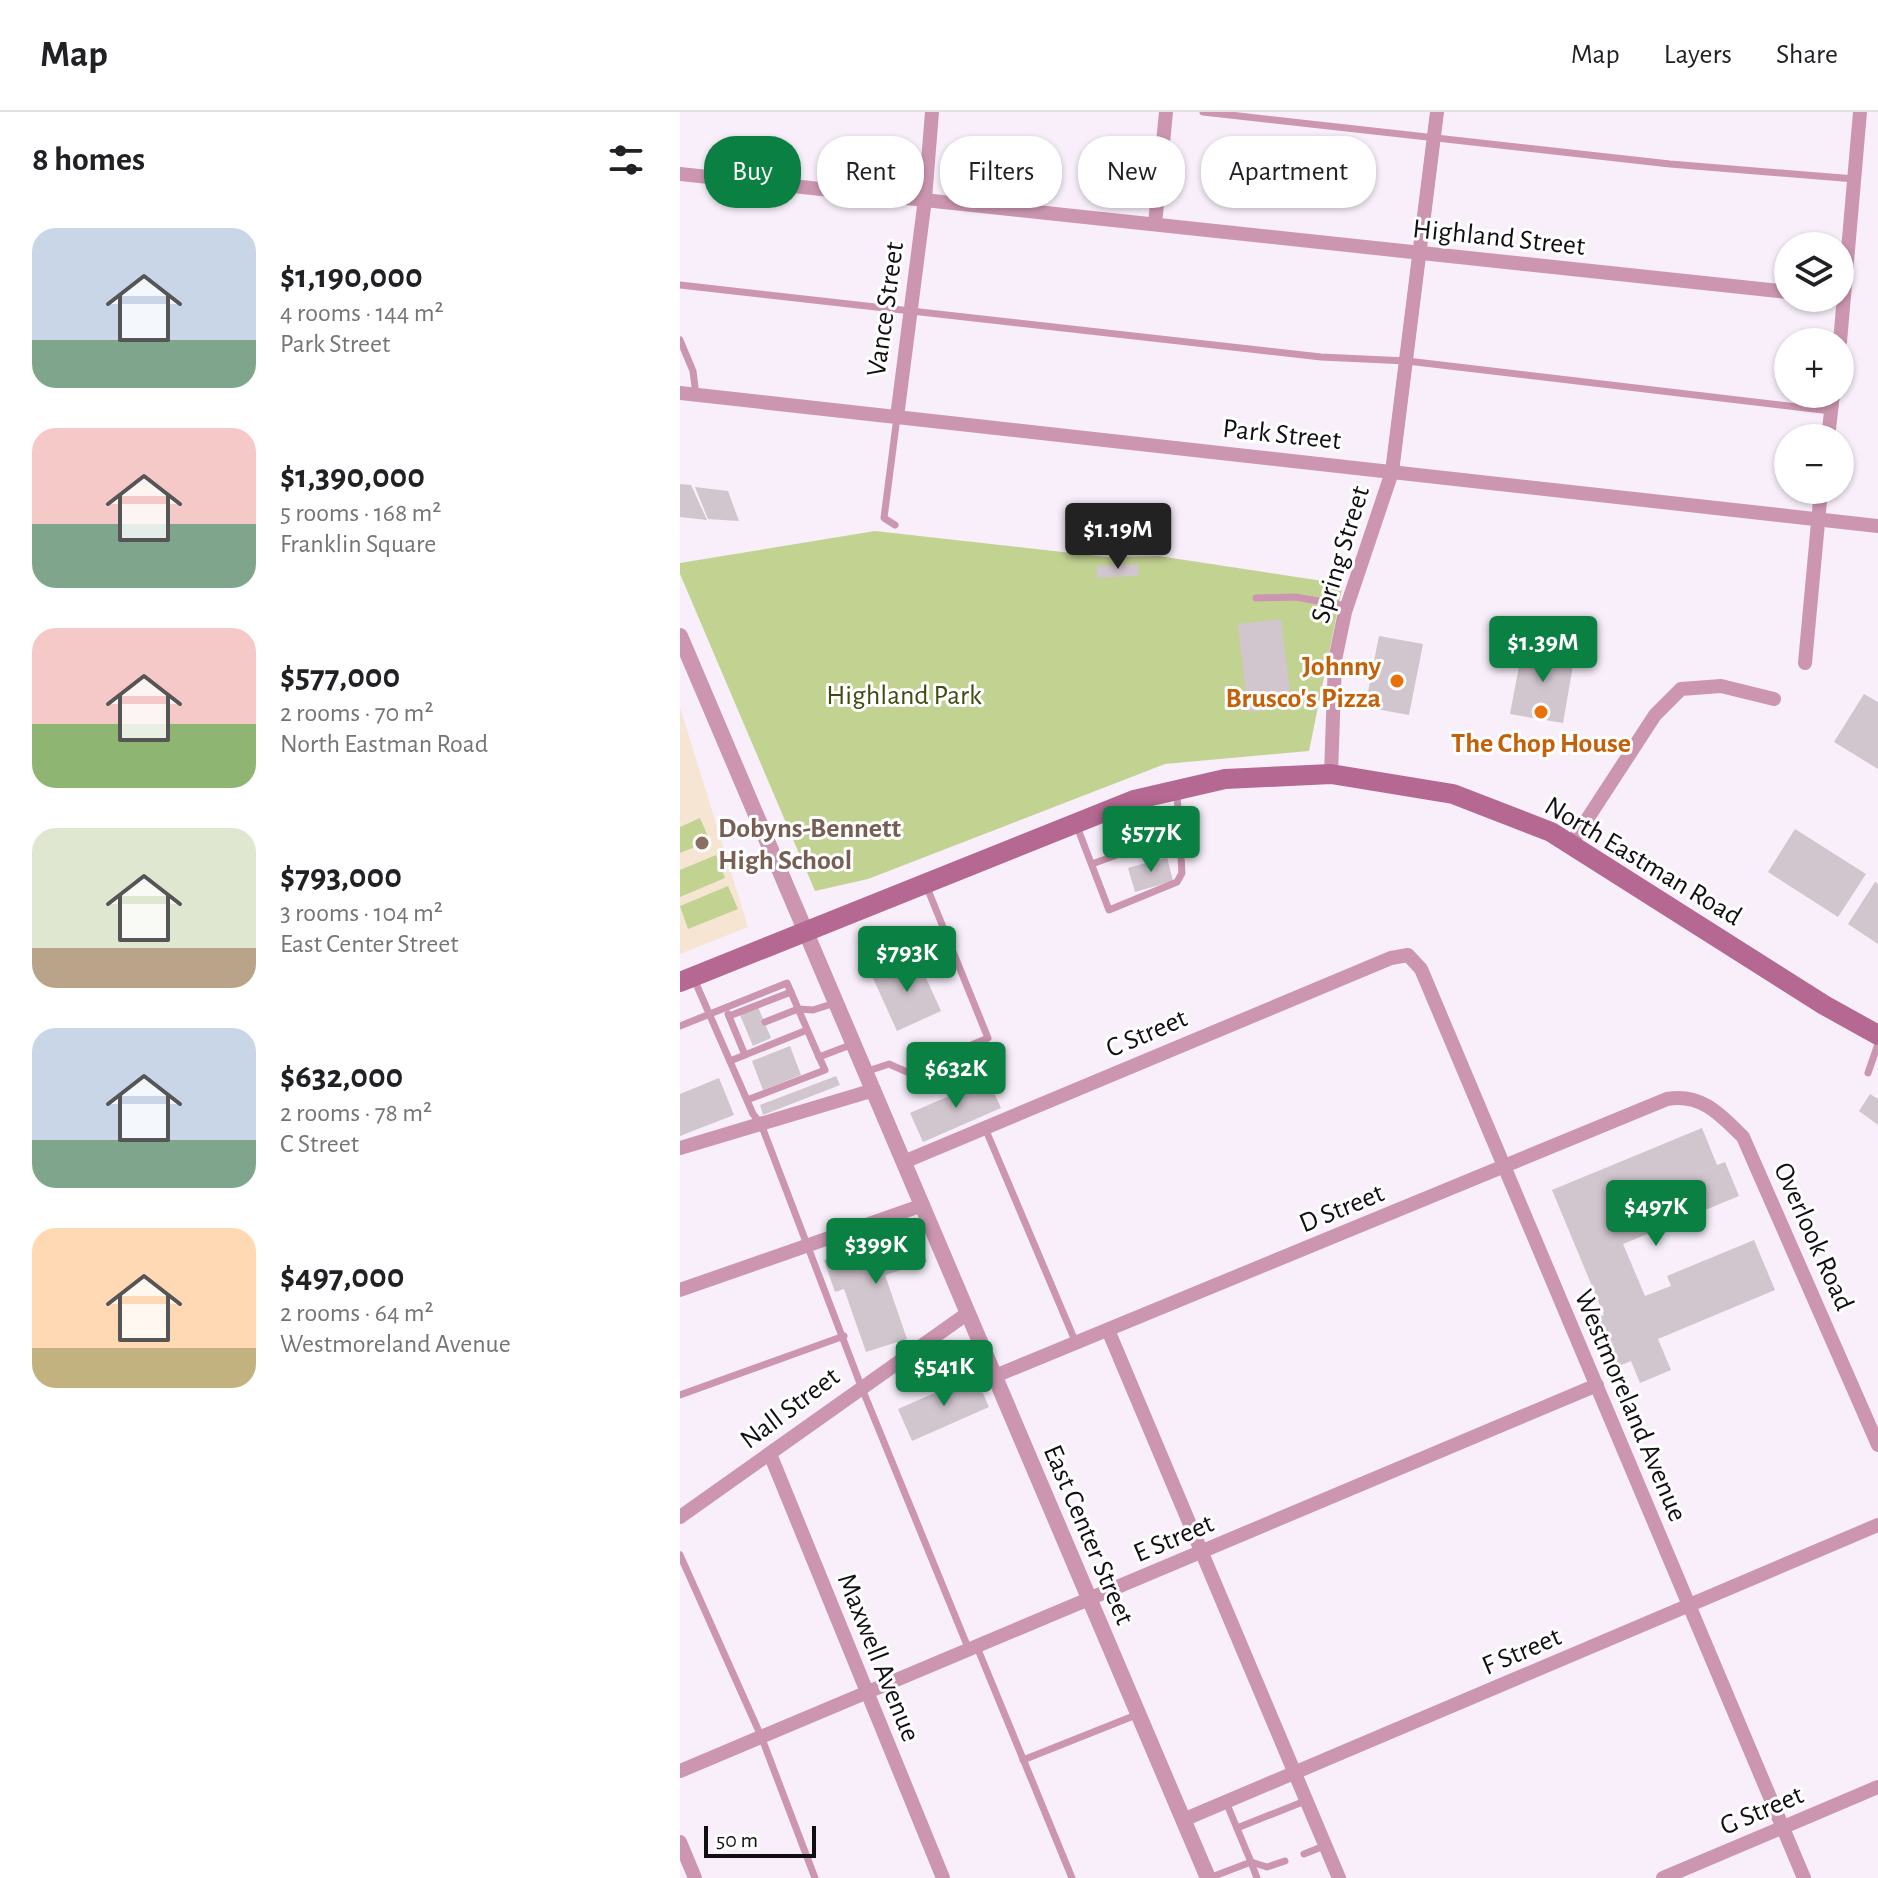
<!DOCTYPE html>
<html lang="en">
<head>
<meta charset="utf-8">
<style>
  body { margin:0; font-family:"Alegreya Sans",sans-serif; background:#f6f6f6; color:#202124; height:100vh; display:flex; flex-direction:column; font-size:30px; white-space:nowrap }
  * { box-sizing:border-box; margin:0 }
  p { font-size:26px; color:#757577 }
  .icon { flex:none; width:44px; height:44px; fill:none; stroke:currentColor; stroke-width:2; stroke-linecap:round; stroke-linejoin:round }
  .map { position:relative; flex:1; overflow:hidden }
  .side { display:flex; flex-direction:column; background:#fff; width:680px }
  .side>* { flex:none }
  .banner { position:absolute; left:24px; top:24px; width:760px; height:72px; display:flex; gap:16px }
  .tools { position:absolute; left:1094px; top:120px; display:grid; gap:16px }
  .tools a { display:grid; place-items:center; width:80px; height:80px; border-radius:50%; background:#fff; box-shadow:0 2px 6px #0004; font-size:40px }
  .scale { position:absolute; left:24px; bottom:20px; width:112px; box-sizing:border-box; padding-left:8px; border:4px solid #120f13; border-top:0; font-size:22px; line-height:28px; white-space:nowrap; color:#120f13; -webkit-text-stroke:6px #fff; paint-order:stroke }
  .price { position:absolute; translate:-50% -68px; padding:0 18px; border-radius:8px; background:#0b8043; color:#fff; font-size:26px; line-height:52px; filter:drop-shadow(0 2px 4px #0008) }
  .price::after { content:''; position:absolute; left:50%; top:48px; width:24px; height:18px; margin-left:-12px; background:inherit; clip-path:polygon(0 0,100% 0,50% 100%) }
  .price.current { background:#222; color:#fff }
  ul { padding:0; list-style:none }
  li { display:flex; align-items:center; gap:24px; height:200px; padding:0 32px }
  li span { display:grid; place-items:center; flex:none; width:224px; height:160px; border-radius:24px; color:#555 }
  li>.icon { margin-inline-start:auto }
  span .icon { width:96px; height:96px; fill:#fffc; stroke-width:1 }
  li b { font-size:34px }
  h2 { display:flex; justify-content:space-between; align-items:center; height:96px; padding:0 32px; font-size:34px }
  .tag { padding:0 28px; border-radius:32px; background:#fff; box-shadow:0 2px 6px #0004; font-size:28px; line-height:72px }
  .tag.current { background:#0b8043; color:#fff }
  header { display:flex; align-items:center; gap:48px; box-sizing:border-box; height:112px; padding:0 40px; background:#fff; border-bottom:2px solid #e0e0e0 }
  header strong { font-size:38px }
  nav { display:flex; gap:44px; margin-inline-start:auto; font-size:28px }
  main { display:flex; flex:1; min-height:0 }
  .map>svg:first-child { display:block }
  .education { fill:#f7e5d4 }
  .green { fill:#c2d391 }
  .building { fill:#d1c5ce }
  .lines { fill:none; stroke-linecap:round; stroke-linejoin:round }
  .service { stroke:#cc96b1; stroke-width:7 }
  .minor { stroke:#cc96b1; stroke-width:14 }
  .tertiary { stroke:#cc96b1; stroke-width:16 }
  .secondary { stroke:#b56891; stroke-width:20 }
  .food-dot { fill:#e8710a; stroke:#fff; stroke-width:3 }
  .education-dot { fill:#8d6e63; stroke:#fff; stroke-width:3 }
  .labels { text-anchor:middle; stroke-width:6; stroke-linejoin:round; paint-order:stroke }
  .street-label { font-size:28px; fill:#120f13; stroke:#fff }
  .food-label { font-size:28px; font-weight:bold; fill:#c56008; stroke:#fff; text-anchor:end }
  .park-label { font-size:28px; fill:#404b13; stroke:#fff }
  .education-label { font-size:28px; font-weight:bold; fill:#785e54; stroke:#fff; text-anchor:start }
</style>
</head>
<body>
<header>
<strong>Map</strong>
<nav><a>Map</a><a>Layers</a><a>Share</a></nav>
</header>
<main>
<section class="side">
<h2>8 homes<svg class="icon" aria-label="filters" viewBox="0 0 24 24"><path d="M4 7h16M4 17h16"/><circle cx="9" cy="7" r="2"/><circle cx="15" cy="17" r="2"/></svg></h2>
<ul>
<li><span style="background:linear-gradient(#c9d6e8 70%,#7fa58c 0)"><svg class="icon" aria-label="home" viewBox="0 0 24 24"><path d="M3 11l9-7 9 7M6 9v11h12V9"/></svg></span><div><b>$1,190,000</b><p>4 rooms · 144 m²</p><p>Park Street</p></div></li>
<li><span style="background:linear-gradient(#f6c9c9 60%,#7fa58c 0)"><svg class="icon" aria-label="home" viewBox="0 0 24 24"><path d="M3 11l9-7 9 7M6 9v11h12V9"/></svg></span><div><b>$1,390,000</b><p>5 rooms · 168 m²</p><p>Franklin Square</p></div></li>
<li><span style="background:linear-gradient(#f6c9c9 60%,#8fb573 0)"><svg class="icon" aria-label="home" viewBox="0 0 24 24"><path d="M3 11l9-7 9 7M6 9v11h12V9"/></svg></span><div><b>$577,000</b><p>2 rooms · 70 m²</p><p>North Eastman Road</p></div></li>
<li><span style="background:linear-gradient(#dfe7d0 75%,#b9a48a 0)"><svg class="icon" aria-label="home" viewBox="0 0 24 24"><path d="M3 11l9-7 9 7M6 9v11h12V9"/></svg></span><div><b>$793,000</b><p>3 rooms · 104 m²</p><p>East Center Street</p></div></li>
<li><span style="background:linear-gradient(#c9d6e8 70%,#7fa58c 0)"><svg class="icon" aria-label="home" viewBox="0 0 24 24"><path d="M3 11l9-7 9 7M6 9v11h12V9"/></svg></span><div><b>$632,000</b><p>2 rooms · 78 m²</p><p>C Street</p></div></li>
<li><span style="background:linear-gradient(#ffd9b3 75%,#c2b280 0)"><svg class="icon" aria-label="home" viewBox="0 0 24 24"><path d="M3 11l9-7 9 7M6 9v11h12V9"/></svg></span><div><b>$497,000</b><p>2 rooms · 64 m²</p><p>Westmoreland Avenue</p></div></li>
</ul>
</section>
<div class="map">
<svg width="1198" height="1766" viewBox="0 0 1198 1766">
  <rect width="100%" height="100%" fill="#f8effa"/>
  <polygon class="education" points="0,595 68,815 0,842"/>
  <g class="green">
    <polygon points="195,419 427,445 479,444 663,472 629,639 485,652 188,767 135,779 0,462 0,451"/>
    <polygon points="20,706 30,729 0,741 0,715"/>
    <polygon points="36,743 45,766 0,785 0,758"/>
    <polygon points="48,774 58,797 8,817 0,794"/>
  </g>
  <g class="building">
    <polygon points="0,372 11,373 27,408 0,405"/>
    <polygon points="15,375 48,379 59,409 28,407"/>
    <polygon points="458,452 459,464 417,466 416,454"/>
    <polygon points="601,507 612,595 568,600 558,512"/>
    <polygon points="699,524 743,532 729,603 685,595"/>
    <polygon points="843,533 895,542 883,611 830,602"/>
    <polygon points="1184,582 1198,590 1198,657 1154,630"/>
    <polygon points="1115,717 1186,762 1158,805 1088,760"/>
    <polygon points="487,745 493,769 455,780 448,756"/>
    <polygon points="1195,770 1198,772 1198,832 1168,812"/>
    <polygon points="237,846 261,899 217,919 193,866"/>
    <polygon points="78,895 91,926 73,934 60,903"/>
    <polygon points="110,934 121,963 83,978 72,949"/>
    <polygon points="156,964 160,973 83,1003 80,993"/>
    <polygon points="39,966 54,1003 0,1024 0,982"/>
    <polygon points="308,967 321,996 243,1030 230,1001"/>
    <polygon points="1190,982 1198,987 1198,1013 1179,999"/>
    <polygon points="1022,1016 1037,1053 1045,1050 1059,1084 943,1132 965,1184 991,1174 987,1164 1074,1128 1095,1178 978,1227 991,1258 960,1271 951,1249 939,1254 933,1239 925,1242 910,1208 924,1203 872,1078"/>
    <polygon points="237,1118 247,1150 205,1163 227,1227 186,1240 164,1177 155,1180 144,1148"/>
    <polygon points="295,1263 309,1295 232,1329 218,1297"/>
  </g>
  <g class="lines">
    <g class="service">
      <polyline points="523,0 990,52 1175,67"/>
      <polyline points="0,173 641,245 727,249 1151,299"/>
      <polyline points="0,228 13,259 16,283"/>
      <polyline points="215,413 204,406 217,305"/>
      <polyline points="576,486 615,485 667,494"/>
      <polyline points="396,712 429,798 497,770 502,761 497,682"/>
      <polyline points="412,752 499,720"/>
      <polyline points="14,867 73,1002 81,1012 181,1274 289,1538"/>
      <polyline points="48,902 65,943"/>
      <polyline points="49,904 111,880"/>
      <polyline points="85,910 118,897 133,898 155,891"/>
      <polyline points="0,914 107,871 139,945 173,932"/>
      <polyline points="50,949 127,918"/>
      <polyline points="185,960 209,952 227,960 308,926 246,773"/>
      <polyline points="1188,961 1198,932"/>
      <polyline points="67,988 145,958 139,945"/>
      <polyline points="305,1016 396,1231"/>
      <polyline points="0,1283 164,1224"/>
      <polyline points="0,1443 81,1624 135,1766"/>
      <polyline points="297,1535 392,1766"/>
      <polyline points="343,1648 456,1603"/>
      <polyline points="557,1716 625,1689"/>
      <polyline points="624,1742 644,1734"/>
      <polyline points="571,1750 587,1755 605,1749"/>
      <polyline points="571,1750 577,1766"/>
      <polyline points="529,1766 571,1750 546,1690"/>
    </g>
    <g class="minor">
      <polyline points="0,62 1108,180"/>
      <polyline points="475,112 486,0"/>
      <polyline points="1160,230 1180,0"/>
      <polyline points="0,281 1198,414"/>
      <polyline points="217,305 245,87 252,0"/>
      <polyline points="1148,326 1153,282"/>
      <polyline points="1125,551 1141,378"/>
      <polyline points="651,662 655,548 665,500 712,360 757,0"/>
      <polyline points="891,732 975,603 1001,577 1041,574 1094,587"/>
      <polyline points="0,1036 194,978"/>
      <polyline points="226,1049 711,846 728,843 741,857 1124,1766"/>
      <polyline points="0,1178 243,1093"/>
      <polyline points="428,1218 659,1766"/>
      <path d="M315,1264L987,987C1021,981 1040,1002 1063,1025L1198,1333"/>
      <polyline points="90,1342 263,1766"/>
      <polyline points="0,1405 288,1201"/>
      <polyline points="0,1659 917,1273"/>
      <polyline points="503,1708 1198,1413"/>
      <polyline points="0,1730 15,1766"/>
      <polyline points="983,1766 1198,1675"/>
    </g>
    <polyline class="tertiary" points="0,524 528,1766"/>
    <polyline class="secondary" points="0,870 454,688 545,667 651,662 773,682 871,720 1144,893 1198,923"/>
  </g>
  <g class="food-dot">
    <circle cx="717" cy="569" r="8"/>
    <circle cx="861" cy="600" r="8"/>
  </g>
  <circle class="education-dot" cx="22" cy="731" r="8"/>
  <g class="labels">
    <g class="street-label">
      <text transform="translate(819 124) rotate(6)" y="10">Highland Street</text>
      <text transform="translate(204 197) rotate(-82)" y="10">Vance Street</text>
      <text transform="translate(602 321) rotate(6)" y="10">Park Street</text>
      <text transform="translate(659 442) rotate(-73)" y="10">Spring Street</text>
      <text transform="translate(964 748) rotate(31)" y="10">North Eastman Road</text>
      <text transform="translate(466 920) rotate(-23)" y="10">C Street</text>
      <text transform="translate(661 1095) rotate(-22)" y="10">D Street</text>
      <text transform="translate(1135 1124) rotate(66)" y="10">Overlook Road</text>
      <text transform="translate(952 1293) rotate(67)" y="10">Westmoreland Avenue</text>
      <text transform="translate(109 1295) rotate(-37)" y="10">Nall Street</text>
      <text transform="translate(410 1422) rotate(67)" y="10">East Center Street</text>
      <text transform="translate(493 1425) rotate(-23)" y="10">E Street</text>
      <text transform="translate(841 1538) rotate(-23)" y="10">F Street</text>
      <text transform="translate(200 1545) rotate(68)" y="10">Maxwell Avenue</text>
      <text transform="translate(1081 1697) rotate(-23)" y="10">G Street</text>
    </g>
    <g class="food-label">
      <text x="701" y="563">Johnny<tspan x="701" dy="32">Brusco's Pizza</tspan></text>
      <text x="861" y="640" text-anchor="middle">The Chop House</text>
    </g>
    <g class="park-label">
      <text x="224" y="592">Highland Park</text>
    </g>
    <g class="education-label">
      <text x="38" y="725">Dobyns-Bennett<tspan x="38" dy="32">High School</tspan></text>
    </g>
  </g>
</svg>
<div class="tools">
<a><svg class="icon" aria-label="layers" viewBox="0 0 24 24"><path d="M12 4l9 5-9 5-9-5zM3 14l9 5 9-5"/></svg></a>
<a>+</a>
<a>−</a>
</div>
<div class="scale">50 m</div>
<b class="price current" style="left:438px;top:459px">$1.19M</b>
<b class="price" style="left:863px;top:572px">$1.39M</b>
<b class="price" style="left:471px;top:762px">$577K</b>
<b class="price" style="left:227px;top:882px">$793K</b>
<b class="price" style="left:276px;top:998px">$632K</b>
<b class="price" style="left:976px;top:1136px">$497K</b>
<b class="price" style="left:196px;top:1174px">$399K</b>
<b class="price" style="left:264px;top:1296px">$541K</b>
<div class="banner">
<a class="tag current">Buy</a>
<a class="tag">Rent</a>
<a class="tag">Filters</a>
<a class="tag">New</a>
<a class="tag">Apartment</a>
</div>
</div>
</main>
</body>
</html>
